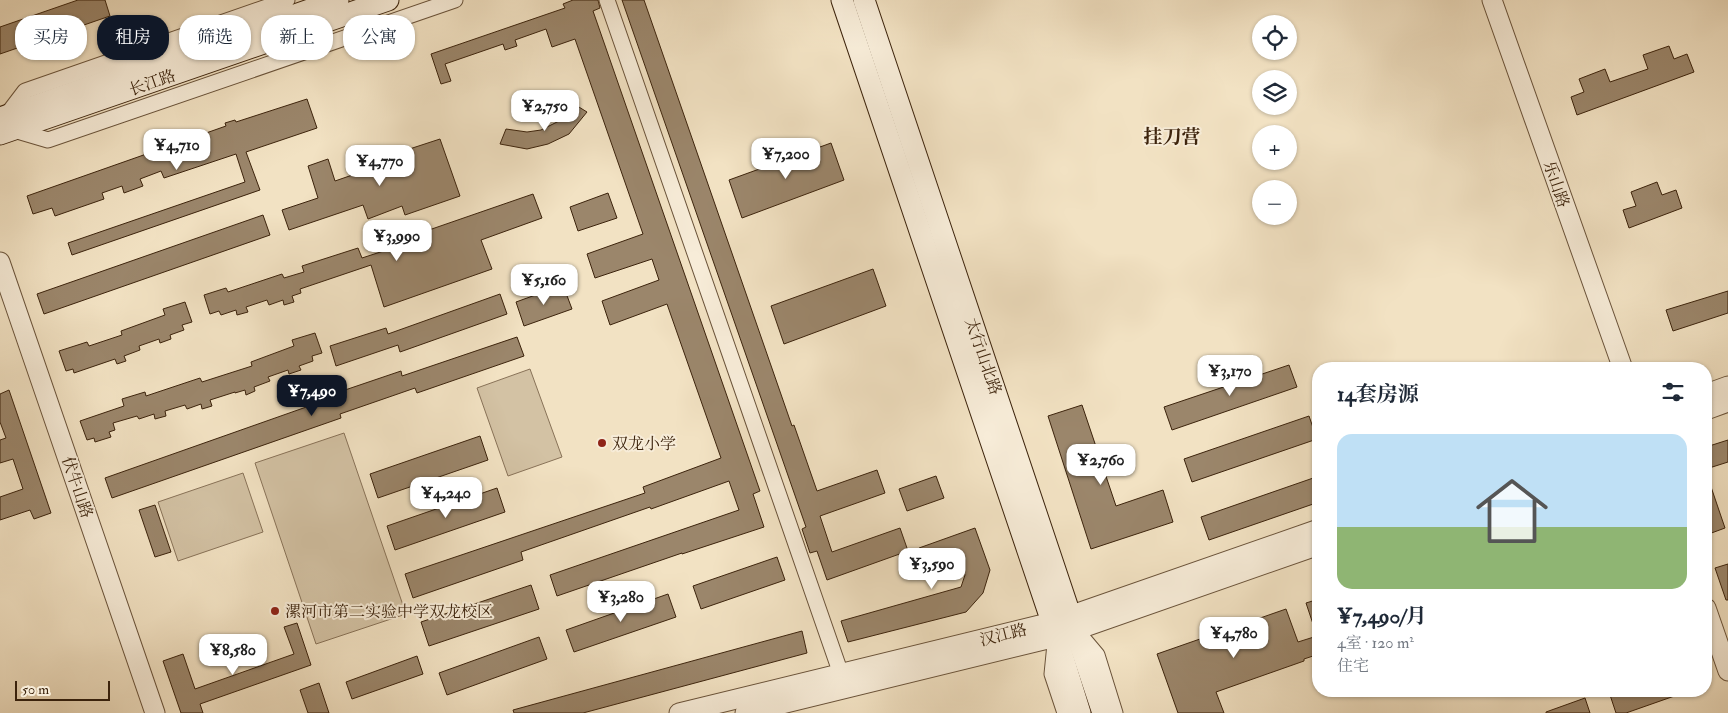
<!DOCTYPE html>
<html lang="zh">
<head>
<meta charset="utf-8">
<style>
  body { margin:0; font-family:"IM FELL Double Pica","Noto Serif SC",serif; background:#f6f6f7; color:#1f2937; height:100vh; display:flex; flex-direction:column; font-size:19px; white-space:nowrap }
  * { box-sizing:border-box; margin:0 }
  p { font-size:16px; color:#747a83 }
  .icon { flex:none; width:28px; height:28px; fill:none; stroke:currentColor; stroke-width:2; stroke-linecap:round; stroke-linejoin:round }
  .map { position:relative; flex:1; overflow:hidden }
  .drawer { position:absolute; left:1312px; top:362px; width:400px; height:335px; display:flex; flex-direction:column; background:#fff; border-radius:20px; box-shadow:0 1px 4px #0004 }
  .drawer>* { flex:none }
  .guide { position:absolute; left:15px; top:15px; width:475px; height:45px; display:flex; gap:10px }
  .fabs { position:absolute; left:1252px; top:15px; display:grid; gap:10px }
  .fabs a { display:grid; place-items:center; width:45px; height:45px; border-radius:50%; background:#fff; box-shadow:0 1px 4px #0004; font-size:25px }
  .scale { position:absolute; left:15px; bottom:12px; width:95px; box-sizing:border-box; padding-left:5px; border:2px solid #3c230c; border-top:0; font-size:14px; line-height:18px; white-space:nowrap; color:#3c230c; -webkit-text-stroke:4px #f7ecd8; paint-order:stroke }
  .price { position:absolute; translate:-50% -42px; padding:0 11px; border-radius:10px; background:#fff; color:#222; font-size:16px; line-height:32px; filter:drop-shadow(0 1px 2px #0008) }
  .price::after { content:''; position:absolute; left:50%; top:30px; width:15px; height:11px; margin-left:-8px; background:inherit; clip-path:polygon(0 0,100% 0,50% 100%) }
  .price.active { background:#111827; color:#fff }
  ul { padding:0; list-style:none }
  li { display:grid; align-content:center; gap:10px; height:265px; padding:0 25px }
  li span { display:grid; place-items:center; height:155px; border-radius:15px; color:#555 }
  li>.icon { margin-inline-start:auto }
  span .icon { width:90px; height:90px; fill:#fffc; stroke-width:1 }
  li b { font-size:21px }
  h2 { display:flex; justify-content:space-between; align-items:center; height:60px; padding:0 25px; font-size:21px }
  .tag { padding:0 18px; border-radius:20px; background:#fff; box-shadow:0 1px 4px #0004; font-size:18px; line-height:45px }
  .tag.active { background:#111827; color:#fff }
  .map>svg:first-child { display:block }
  .green { fill:#d3c2a4; stroke:#887258 }
  .building { fill:#9b866b; stroke:#3c230c }
  .lines { fill:none; stroke-linecap:round; stroke-linejoin:round }
  .minor-casing { stroke:#6a533a; stroke-width:17 }
  .tertiary-casing { stroke:#6a533a; stroke-width:21 }
  .secondary-casing { stroke:#3c230c; stroke-width:23 }
  .minor { stroke:#f7ecd8; stroke-width:15 }
  .tertiary { stroke:#f7ecd8; stroke-width:19 }
  .secondary { stroke:#f7ecd8; stroke-width:21 }
  .poi-dot { fill:#8f2418; stroke:#f7ecd8; stroke-width:2 }
  .labels { text-anchor:middle; stroke-width:4; stroke-linejoin:round; paint-order:stroke }
  .street-label { font-size:16px; fill:#3c230c; stroke:#f7ecd8 }
  .poi-label { font-size:16px; fill:#3c230c; stroke:#f7ecd8; text-anchor:start }
  .quarter-label { font-size:19px; font-weight:bold; fill:#3c230c; stroke:#f7ecd8 }
</style>
</head>
<body>
<div class="map">
<svg width="1728" height="713" viewBox="0 0 1728 713">
  <rect width="100%" height="100%" fill="#f2e2c3"/>
  <filter id="stains"><feTurbulence type="fractalNoise" baseFrequency=".004" numOctaves="4"/><feColorMatrix values="0 0 0 0 .2 0 0 0 0 .09 0 0 0 0 .02 0 0 0 .5 -.17"/></filter>
  <radialGradient id="worn" r=".72"><stop offset=".6" stop-color="#630" stop-opacity="0"/><stop offset="1" stop-color="#630" stop-opacity=".3"/></radialGradient>
  <g class="green">
    <polygon points="530,369 562,457 508,476 477,388"/>
    <polygon points="344,433 406,614 316,644 255,463"/>
    <polygon points="243,473 263,532 178,561 158,502"/>
  </g>
  <g class="building">
    <polygon points="78,0 105,0 110,16 0,54 0,27"/>
    <polygon points="573,0 598,0 600,8 593,11 760,491 753,494 764,527 682,554 682,553 557,596 550,575 739,510 729,481 651,509 650,507 521,552 523,560 413,598 405,574 645,493 643,487 721,458 667,304 610,325 602,301 659,280 652,259 595,278 587,254 643,234 575,39 552,47 546,29 515,40 517,46 505,50 503,44 445,64 451,81 441,84 431,54 565,8 563,4"/>
    <polygon points="622,0 644,0 792,426 794,425 817,491 877,470 885,493 820,516 832,552 900,528 908,551 827,580 817,551 810,553 802,529 806,527"/>
    <polygon points="1669,46 1674,59 1687,54 1694,72 1577,115 1571,97 1584,92 1579,79 1605,69 1610,82 1648,69 1643,55"/>
    <polygon points="307,99 317,128 246,152 260,190 72,255 68,243 245,182 236,154 164,178 161,171 140,179 143,186 124,193 122,186 102,193 104,199 55,216 52,208 33,214 27,196 226,126 225,123 235,120 236,122"/>
    <polygon points="574,104 587,112 569,134 548,144 527,149 500,144 506,129 527,132 541,130 559,121"/>
    <polygon points="440,139 460,196 405,215 402,206 368,219 363,205 289,230 282,210 318,198 308,166 328,159 335,181 387,163 385,157"/>
    <polygon points="831,143 844,180 742,218 729,180"/>
    <polygon points="1657,182 1662,195 1676,190 1682,208 1629,228 1623,210 1636,206 1631,192"/>
    <polygon points="608,193 617,218 578,231 570,207"/>
    <polygon points="533,194 542,218 481,240 492,269 384,307 371,265 300,289 301,293 292,296 294,302 284,305 283,300 269,305 267,300 246,307 248,312 237,315 236,310 221,315 219,311 210,314 204,295 226,288 228,292 282,274 284,278 304,272 302,266 358,248 362,258 402,245 400,240"/>
    <polygon points="263,215 270,235 44,314 37,294"/>
    <polygon points="873,269 886,306 784,344 771,306"/>
    <polygon points="563,285 572,309 524,326 516,302"/>
    <polygon points="1728,291 1728,313 1673,331 1666,310"/>
    <polygon points="500,294 507,314 400,352 398,345 336,366 330,346 386,328 388,334"/>
    <polygon points="185,302 192,322 182,325 184,330 170,335 171,339 160,343 159,339 139,346 140,350 124,356 126,361 117,364 115,359 74,373 73,369 66,371 59,351 87,342 89,346 122,335 121,331 165,315 163,309"/>
    <polygon points="315,333 322,353 312,356 313,361 299,366 301,370 289,374 288,370 268,377 270,381 254,387 255,391 246,395 245,390 235,393 235,392 210,400 212,406 202,409 201,404 187,409 185,405 165,411 166,416 155,419 154,414 139,419 137,416 113,423 115,430 109,432 111,437 95,442 94,438 87,440 80,421 124,406 122,399 145,392 146,396 200,378 202,382 252,366 251,362 294,346 292,340"/>
    <polygon points="517,337 524,356 417,393 415,388 340,414 341,418 112,498 105,478 346,393 345,390 401,371 402,376"/>
    <polygon points="1289,365 1297,387 1172,430 1164,407"/>
    <polygon points="9,390 51,513 34,519 30,510 0,520 0,497 23,489 13,459 0,463 0,440 6,438 0,422 0,394"/>
    <polygon points="1082,405 1116,506 1163,490 1173,522 1091,549 1048,416"/>
    <polygon points="1309,416 1317,439 1192,482 1184,459"/>
    <polygon points="480,436 488,460 378,498 370,474"/>
    <polygon points="1728,440 1728,462 1706,469 1706,447"/>
    <polygon points="936,476 944,498 907,511 899,489"/>
    <polygon points="1319,476 1319,502 1209,540 1201,517"/>
    <polygon points="1706,478 1708,478 1725,528 1706,535"/>
    <polygon points="497,488 505,512 395,550 387,526"/>
    <polygon points="155,505 171,552 155,557 139,510"/>
    <polygon points="975,528 990,570 983,593 966,612 848,642 841,621 961,587 965,575 960,559 927,571 919,548"/>
    <polygon points="777,557 785,580 701,609 693,586"/>
    <polygon points="1728,564 1728,600 1726,600 1715,568"/>
    <polygon points="531,585 539,609 429,646 421,622"/>
    <polygon points="668,594 676,617 574,652 566,630"/>
    <polygon points="1319,599 1319,654 1304,659 1304,661 1216,692 1224,713 1178,713 1157,654 1286,609 1298,642 1317,636 1306,603"/>
    <polygon points="297,623 311,665 200,704 203,713 181,713 163,661 183,654 195,689 294,654 284,627"/>
    <polygon points="802,631 807,653 583,713 514,713 513,710"/>
    <polygon points="539,637 547,659 447,695 439,673"/>
    <polygon points="417,656 423,674 352,699 346,682"/>
    <polygon points="319,683 329,713 308,713 300,690"/>
    <polygon points="1622,691 1683,691 1683,693 1626,713 1616,713 1610,695"/>
    <polygon points="1585,698 1590,713 1546,713 1546,712"/>
  </g>
  <g class="lines">
    <g class="minor-casing">
      <g id="minor">
        <polyline points="607,0 841,674"/>
        <polyline points="6,116 25,91 287,0"/>
        <polyline points="14,130 48,140 455,0"/>
        <polyline points="1081,636 1097,655 1115,713"/>
        <polyline points="1055,644 1052,674 1065,713"/>
      </g>
    </g>
    <g class="tertiary-casing">
      <g id="tertiary">
        <polyline points="1492,0 1623,369"/>
        <polyline points="0,262 155,713"/>
        <polyline points="1706,394 1728,386"/>
        <polyline points="1706,410 1728,402"/>
        <polyline points="1706,608 1728,671"/>
        <polyline points="679,713 1052,622 1319,529"/>
        <polyline points="745,713 1056,637 1319,545"/>
      </g>
    </g>
    <g class="secondary-casing">
      <g id="secondary">
        <polyline points="842,0 1052,622 1080,713"/>
        <polyline points="864,0 1103,713"/>
        <polyline points="0,118 338,0"/>
        <polyline points="0,134 388,0"/>
      </g>
    </g>
    <use href="#minor" class="minor"/>
    <use href="#tertiary" class="tertiary"/>
    <use href="#secondary" class="secondary"/>
  </g>
  <g class="poi-dot">
    <circle cx="602" cy="443" r="5"/>
    <circle cx="275" cy="611" r="5"/>
  </g>
  <g class="labels">
    <g class="street-label">
      <text transform="translate(152 82) rotate(-19)" y="6">长江路</text>
      <text transform="translate(1557 184) rotate(71)" y="6">乐山路</text>
      <text transform="translate(984 356) rotate(71)" y="6">太行山北路</text>
      <text transform="translate(78 487) rotate(71)" y="6">伏牛山路</text>
      <text transform="translate(1003 634) rotate(-14)" y="6">汉江路</text>
    </g>
    <g class="poi-label">
      <text x="612" y="449">双龙小学</text>
      <text x="285" y="617">漯河市第二实验中学双龙校区</text>
    </g>
    <g class="quarter-label">
      <text x="1172" y="143">挂刀营</text>
    </g>
  </g>
  <rect width="100%" height="100%" filter="url(#stains)"/>
  <rect width="100%" height="100%" fill="url(#worn)"/>
</svg>
<div class="fabs">
<a><svg class="icon" aria-label="locate" viewBox="0 0 24 24"><circle cx="12" cy="12" r="6"/><path d="M12 2v4M12 18v4M2 12h4M18 12h4"/></svg></a>
<a><svg class="icon" aria-label="layers" viewBox="0 0 24 24"><path d="M12 4l9 5-9 5-9-5zM3 14l9 5 9-5"/></svg></a>
<a>+</a>
<a>−</a>
</div>
<div class="scale">50 m</div>
<b class="price" style="left:545px;top:132px">¥2,750</b>
<b class="price" style="left:177px;top:171px">¥4,710</b>
<b class="price" style="left:786px;top:180px">¥7,200</b>
<b class="price" style="left:380px;top:187px">¥4,770</b>
<b class="price" style="left:397px;top:262px">¥3,990</b>
<b class="price" style="left:544px;top:306px">¥5,160</b>
<b class="price" style="left:1230px;top:397px">¥3,170</b>
<b class="price active" style="left:312px;top:417px">¥7,490</b>
<b class="price" style="left:1101px;top:486px">¥2,760</b>
<b class="price" style="left:446px;top:519px">¥4,240</b>
<b class="price" style="left:932px;top:590px">¥3,590</b>
<b class="price" style="left:621px;top:623px">¥3,280</b>
<b class="price" style="left:1234px;top:659px">¥4,780</b>
<b class="price" style="left:233px;top:676px">¥8,580</b>
<div class="guide">
<a class="tag">买房</a>
<a class="tag active">租房</a>
<a class="tag">筛选</a>
<a class="tag">新上</a>
<a class="tag">公寓</a>
</div>
<section class="drawer">
<h2>14套房源<svg class="icon" aria-label="filters" viewBox="0 0 24 24"><path d="M4 7h16M4 17h16"/><circle cx="9" cy="7" r="2"/><circle cx="15" cy="17" r="2"/></svg></h2>
<ul>
<li><span style="background:linear-gradient(#bfe0f5 60%,#8fb573 0)"><svg class="icon" aria-label="home" viewBox="0 0 24 24"><path d="M3 11l9-7 9 7M6 9v11h12V9"/></svg></span><div><b>¥7,490/月</b><p>4室 · 120 m²</p><p>住宅</p></div></li>
</ul>
</section>
</div>
</body>
</html>
